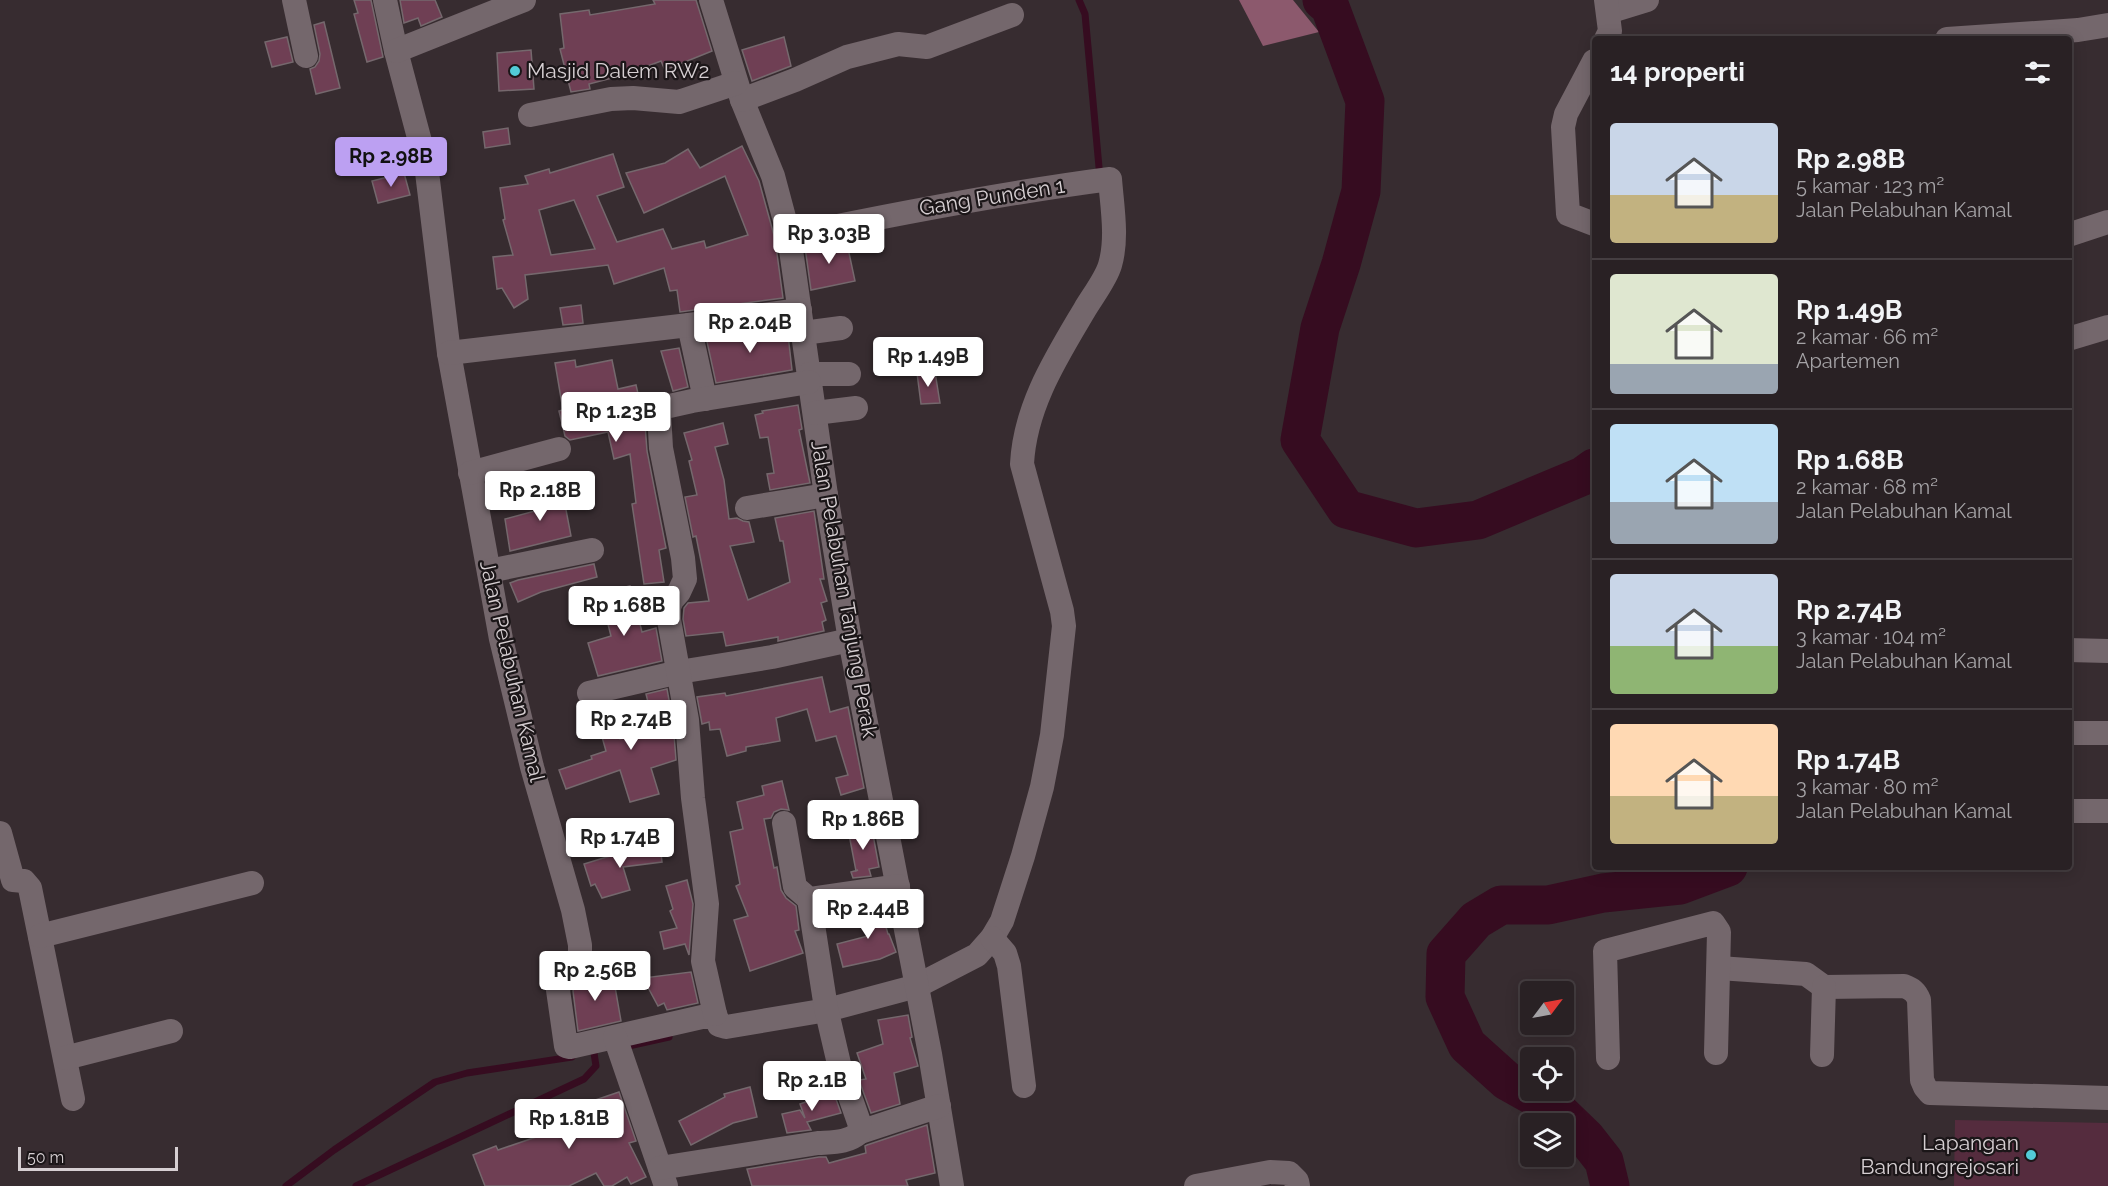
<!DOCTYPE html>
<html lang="id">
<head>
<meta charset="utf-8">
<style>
  body { margin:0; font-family:Raleway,sans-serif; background:#31292c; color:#f1f3f6; height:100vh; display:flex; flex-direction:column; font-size:22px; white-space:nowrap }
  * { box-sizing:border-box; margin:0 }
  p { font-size:20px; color:#a5a3a6 }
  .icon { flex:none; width:33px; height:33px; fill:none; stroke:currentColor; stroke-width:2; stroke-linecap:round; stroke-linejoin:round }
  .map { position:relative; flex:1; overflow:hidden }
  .side { position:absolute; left:1592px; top:36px; width:480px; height:834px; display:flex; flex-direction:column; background:#292124; border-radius:6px; box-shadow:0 3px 15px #0003,0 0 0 2px #453e41 }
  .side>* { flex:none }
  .needle { width:39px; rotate:58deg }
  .controls { position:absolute; left:1520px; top:981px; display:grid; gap:12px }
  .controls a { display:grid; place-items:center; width:54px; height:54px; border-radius:6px; background:#292124; box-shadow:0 3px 15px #0003,0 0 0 2px #453e41; font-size:30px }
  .scale { position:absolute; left:18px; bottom:15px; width:160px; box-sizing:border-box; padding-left:6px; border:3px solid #d6cfd2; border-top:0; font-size:16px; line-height:21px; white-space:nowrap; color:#d6cfd2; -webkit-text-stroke:4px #1b1618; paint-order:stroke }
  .price { position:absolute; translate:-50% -51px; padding:0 14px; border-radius:6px; background:#fff; color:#222; font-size:20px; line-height:39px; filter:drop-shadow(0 2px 3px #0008) }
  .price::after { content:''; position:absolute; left:50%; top:36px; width:18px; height:14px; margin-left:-9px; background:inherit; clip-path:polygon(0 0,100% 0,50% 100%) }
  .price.selected { background:#bca0f2; color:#111 }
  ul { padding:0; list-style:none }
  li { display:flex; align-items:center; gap:18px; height:150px; padding:0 18px }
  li+li { border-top:2px solid #453e41 }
  li span { display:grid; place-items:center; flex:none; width:168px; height:120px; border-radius:6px; color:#555 }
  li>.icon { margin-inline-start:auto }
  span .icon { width:72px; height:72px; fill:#fffc; stroke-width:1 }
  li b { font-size:26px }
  h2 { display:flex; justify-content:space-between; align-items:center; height:72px; padding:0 18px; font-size:26px }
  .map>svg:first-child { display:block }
  .green { fill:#552c3e }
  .forest { fill:#8c596d }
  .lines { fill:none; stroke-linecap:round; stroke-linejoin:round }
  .stream { stroke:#360c20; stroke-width:7 }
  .river { stroke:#360c20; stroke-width:39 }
  .building { fill:#6f3f54; stroke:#75686d; stroke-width:1.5; fill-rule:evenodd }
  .minor { stroke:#74676c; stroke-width:24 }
  .poi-dot { fill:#52cbd7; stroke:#1b1618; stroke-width:2 }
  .labels { text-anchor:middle; stroke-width:4.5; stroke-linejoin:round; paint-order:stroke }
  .poi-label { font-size:21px; fill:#d6cfd2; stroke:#1b1618; text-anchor:start }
  .street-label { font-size:21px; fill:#d6cfd2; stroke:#1b1618 }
</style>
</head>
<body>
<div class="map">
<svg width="2108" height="1186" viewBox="0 0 2108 1186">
  <rect width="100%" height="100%" fill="#372c30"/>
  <polygon class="green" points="1955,1120 2108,1123 2108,1186 1954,1186"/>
  <polygon class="forest" points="1239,0 1293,0 1319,32 1263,46"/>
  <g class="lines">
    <g class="stream">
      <polyline points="1079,0 1085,14 1100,178"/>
      <polyline points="624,1047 669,1037"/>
      <polyline points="286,1186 334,1150 435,1082 467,1073 572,1057"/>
      <polyline points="356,1186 584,1079 596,1066 594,1053"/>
    </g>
    <g class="river">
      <polyline points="1322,0 1330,7 1365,101 1361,191 1341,264 1320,328 1300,440 1346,509 1416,528 1478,520 1583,476 1594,468"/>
      <polyline points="1610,1186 1604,1161 1586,1138 1555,1108 1507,1081 1467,1045 1445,997 1446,954 1476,920 1501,905 1548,905 1603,893 1680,885 1728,867"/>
    </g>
  </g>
  <g class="building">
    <polygon points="354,0 371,0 383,57 367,62 354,14 358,13"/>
    <polygon points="400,0 435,0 442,17 421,26 418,18 404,23"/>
    <polygon points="653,0 696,0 712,51 665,70 661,61 627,74 589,84 590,89 571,92 560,49 564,48 560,14 589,10 590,15 655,4"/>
    <polygon points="324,22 340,88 316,94 310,69 315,67 319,61 320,54 314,25"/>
    <polygon points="287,37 293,62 272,67 265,42"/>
    <polygon points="784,37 791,66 752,81 742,50"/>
    <polygon points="531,50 534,89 499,91 497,53"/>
    <polygon points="508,128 510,144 485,148 483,132"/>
    <path d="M742,146L759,181L775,239L783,298L680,312L677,290L670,291L664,268L614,284L608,265L525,275L528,299L514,308L502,288L497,289L493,257L513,255L503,220L505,219L500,188L528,184L525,176L549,169L550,173L613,154L624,187L597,196L617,242L663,229L672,249L704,241L706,248L748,235L725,176L644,213L626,173L665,163L688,149L700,168ZM574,200L595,249L551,255L539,210Z"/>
    <polygon points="404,173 410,195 378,203 372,181"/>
    <polygon points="846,239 855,281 811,290 805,247"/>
    <polygon points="581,305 583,323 563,325 560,308"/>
    <polygon points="787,326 792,370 716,383 706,337"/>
    <polygon points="679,348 688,387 673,391 661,351"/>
    <polygon points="575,360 576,367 612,360 618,389 636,385 645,424 647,451 666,548 659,550 664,582 644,584 632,504 636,503 630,454 614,459 608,432 570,440 565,436 559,411 563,410 555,363"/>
    <polygon points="935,372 940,403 921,404 917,373"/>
    <polygon points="798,405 802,429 799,430 810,483 770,490 767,474 774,473 768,437 760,438 755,415 763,413 762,411"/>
    <polygon points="723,423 728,444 715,447 724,480 729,519 737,518 743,521 749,522 754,542 730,546 748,600 790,582 783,541 780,541 775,518 814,511 824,579 820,579 827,601 821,603 826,620 822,622 824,631 778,641 778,637 726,646 723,632 686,636 683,619 684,608 688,603 709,601 696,536 693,537 685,497 697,495 689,461 692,460 684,433"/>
    <polygon points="562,489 571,536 510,551 505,519 535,511 532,494"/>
    <polygon points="594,564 597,577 541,592 518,602 510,583 518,580"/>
    <polygon points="630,586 642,632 656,628 662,661 598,676 588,643 611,636 600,593"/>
    <polygon points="822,677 830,712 848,707 864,788 841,795 836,778 848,775 836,736 816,741 807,709 776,718 780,741 746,747 746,751 727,756 720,729 710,730 709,722 702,724 697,697 725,693 726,696"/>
    <polygon points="667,689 673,722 676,760 651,768 659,794 630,802 620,770 566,789 559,770 592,759 591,756 606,751 595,712 612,708 620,739 654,726 646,694"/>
    <polygon points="782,781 789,810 781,809 774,812 771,818 764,819 774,868 777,867 781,890 786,898 796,906 799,930 795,931 803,953 750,971 734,920 748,916 736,886 740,884 730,832 743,829 737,802 764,795 762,786"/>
    <polygon points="827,801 832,829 815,832 809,805"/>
    <polygon points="871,824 879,867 869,869 871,876 853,878 851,872 858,870 856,871 848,829"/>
    <polygon points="660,844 662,862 623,867 630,890 602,898 595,884 591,886 584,864 636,848"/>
    <polygon points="687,880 693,904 689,955 685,944 664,949 660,932 677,928 670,911 673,909 666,886"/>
    <polygon points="879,903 888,934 889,934 896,952 880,959 843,967 837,944 868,936 860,906"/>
    <polygon points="691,972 698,1003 667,1010 664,1003 658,1006 643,978"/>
    <polygon points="583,974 606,974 607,981 614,981 621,1021 578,1031 573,991 575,983"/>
    <polygon points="908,1015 912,1037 910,1038 918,1066 894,1073 900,1104 871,1113 859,1080 866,1079 857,1053 883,1044 878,1020"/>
    <polygon points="750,1087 757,1117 733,1123 691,1145 679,1121 725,1097 724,1094"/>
    <polygon points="832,1088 841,1113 807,1122 811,1130 787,1133 782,1114 800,1110 805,1118 800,1104 817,1098 816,1092"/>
    <polygon points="619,1092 636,1141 629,1143 646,1177 631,1184 627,1177 612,1186 604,1186 596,1173 569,1186 485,1186 473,1155 496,1146 498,1150 542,1135 536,1124 557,1113"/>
    <polygon points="927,1125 935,1173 906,1180 908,1186 752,1186 747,1169 819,1157 826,1157 829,1163 866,1153 865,1146 867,1145"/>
  </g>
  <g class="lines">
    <g class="minor">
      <polyline points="294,0 306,56"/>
      <path d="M385,0L396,51L426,164L449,353L501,639L532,767L573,910L580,945V955L562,976L558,990L566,1046L570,1047L715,1014L719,1025L726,1027L827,1010L917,986L977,955L992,938L1002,921L1023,856L1042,787L1052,735L1064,626L1062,611L1022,464C1025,406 1056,358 1085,309C1092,297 1106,279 1110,265C1118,238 1112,206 1110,179C1002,193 895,214 789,236"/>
      <polyline points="711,0 742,100 773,176 789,236 826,495 850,640 930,1054 952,1186"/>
      <polyline points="1608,12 1647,0"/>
      <polyline points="1606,39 1610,31 1606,0"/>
      <polyline points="1947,39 2078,30 2108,25"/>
      <polyline points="396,51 524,0"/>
      <polyline points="1594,61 1566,114 1563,127 1568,214 1594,224"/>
      <polyline points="742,100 795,80 847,57 898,44 927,47 1012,15"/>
      <polyline points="530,115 611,99 633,98 679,102 736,83"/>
      <polyline points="2068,235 2108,222"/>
      <polyline points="689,325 705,399"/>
      <polyline points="803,333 841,328"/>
      <polyline points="2068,339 2108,327"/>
      <polyline points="449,353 689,325 800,310"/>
      <polyline points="809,374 849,374"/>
      <polyline points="815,413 856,408"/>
      <polyline points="470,473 559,449"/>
      <polyline points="747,508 826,495"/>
      <polyline points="489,571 592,550"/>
      <polyline points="2068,650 2108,651"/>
      <polyline points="589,693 679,672 772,657 850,640"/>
      <polyline points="2068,733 2108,733"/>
      <polyline points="2068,811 2108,811"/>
      <polyline points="784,823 795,887 809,899 898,886"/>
      <polyline points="0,833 13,880 24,881 30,888 73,1099"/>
      <polyline points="40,936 252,883"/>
      <polyline points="992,938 1005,953 1009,966 1024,1086"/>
      <path d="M1719,968L1806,974L1824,987L1904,986C1912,989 1916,992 1919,1000L1922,1080L1925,1087L1930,1093L2108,1098"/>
      <polyline points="715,1014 703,961 707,904 693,798 687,720 669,620 669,607 672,600 679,592 685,579 683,558 661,448 659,413 665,407 692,401 809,382"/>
      <polyline points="615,1037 666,1186"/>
      <polyline points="1822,1055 1824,987"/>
      <polyline points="65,1058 171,1031"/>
      <polyline points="1608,1058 1605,951 1713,923 1719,932 1716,1053"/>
      <polyline points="860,1132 939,1106"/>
      <path d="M660,1168L818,1143C834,1142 848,1143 860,1132V1125L840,1068L826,1008L809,899"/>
      <polyline points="1196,1186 1270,1172 1289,1173 1297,1181 1298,1186"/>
    </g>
  </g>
  <g class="poi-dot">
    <circle cx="515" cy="71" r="6"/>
    <circle cx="2031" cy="1155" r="6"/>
  </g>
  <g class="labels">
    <g class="poi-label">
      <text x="527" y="78">Masjid Dalem RW2</text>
      <text x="2019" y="1150" text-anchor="end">Lapangan<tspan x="2019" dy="24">Bandungrejosari</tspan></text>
    </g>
    <g class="street-label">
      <text transform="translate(992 197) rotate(-9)" y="7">Gang Punden 1</text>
      <text transform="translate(844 589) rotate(80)" y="7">Jalan Pelabuhan Tanjung Perak</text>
      <text transform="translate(512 671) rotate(77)" y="7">Jalan Pelabuhan Kamal</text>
    </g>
  </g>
</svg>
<div class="controls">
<a><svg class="needle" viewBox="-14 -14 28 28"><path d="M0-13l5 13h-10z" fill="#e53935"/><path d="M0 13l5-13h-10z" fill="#a5a3a6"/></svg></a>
<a><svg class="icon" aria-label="locate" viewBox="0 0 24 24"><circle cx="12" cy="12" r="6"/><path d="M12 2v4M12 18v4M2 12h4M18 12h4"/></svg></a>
<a><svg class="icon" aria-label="layers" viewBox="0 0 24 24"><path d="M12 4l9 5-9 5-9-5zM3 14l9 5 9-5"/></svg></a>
</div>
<div class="scale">50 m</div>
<b class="price selected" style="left:391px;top:188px">Rp 2.98B</b>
<b class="price" style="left:829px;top:265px">Rp 3.03B</b>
<b class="price" style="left:750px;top:354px">Rp 2.04B</b>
<b class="price" style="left:928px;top:388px">Rp 1.49B</b>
<b class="price" style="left:616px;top:443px">Rp 1.23B</b>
<b class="price" style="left:540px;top:522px">Rp 2.18B</b>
<b class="price" style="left:624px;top:637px">Rp 1.68B</b>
<b class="price" style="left:631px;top:751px">Rp 2.74B</b>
<b class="price" style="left:863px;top:851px">Rp 1.86B</b>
<b class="price" style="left:620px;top:869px">Rp 1.74B</b>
<b class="price" style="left:868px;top:940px">Rp 2.44B</b>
<b class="price" style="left:595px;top:1002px">Rp 2.56B</b>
<b class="price" style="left:812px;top:1112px">Rp 2.1B</b>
<b class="price" style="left:569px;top:1150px">Rp 1.81B</b>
<section class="side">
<h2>14 properti<svg class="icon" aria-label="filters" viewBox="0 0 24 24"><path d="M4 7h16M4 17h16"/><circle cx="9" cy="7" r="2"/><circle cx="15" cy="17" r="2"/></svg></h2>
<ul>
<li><span style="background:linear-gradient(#c9d6e8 60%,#c2b280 0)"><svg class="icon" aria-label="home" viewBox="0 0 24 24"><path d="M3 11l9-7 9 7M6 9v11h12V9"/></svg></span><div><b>Rp 2.98B</b><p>5 kamar · 123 m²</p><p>Jalan Pelabuhan Kamal</p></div></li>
<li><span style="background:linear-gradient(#dfe7d0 75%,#9aa5b1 0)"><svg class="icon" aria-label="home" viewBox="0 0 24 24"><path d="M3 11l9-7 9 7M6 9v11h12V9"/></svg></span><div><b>Rp 1.49B</b><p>2 kamar · 66 m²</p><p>Apartemen</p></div></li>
<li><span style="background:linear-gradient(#bfe0f5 65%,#9aa5b1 0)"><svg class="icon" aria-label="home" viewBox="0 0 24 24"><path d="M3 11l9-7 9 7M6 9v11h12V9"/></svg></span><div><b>Rp 1.68B</b><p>2 kamar · 68 m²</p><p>Jalan Pelabuhan Kamal</p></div></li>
<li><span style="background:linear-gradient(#c9d6e8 60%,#8fb573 0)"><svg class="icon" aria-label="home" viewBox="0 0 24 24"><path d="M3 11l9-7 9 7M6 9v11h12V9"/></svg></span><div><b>Rp 2.74B</b><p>3 kamar · 104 m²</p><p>Jalan Pelabuhan Kamal</p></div></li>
<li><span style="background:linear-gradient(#ffd9b3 60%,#c2b280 0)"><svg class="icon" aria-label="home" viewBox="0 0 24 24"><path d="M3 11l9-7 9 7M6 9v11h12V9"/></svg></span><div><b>Rp 1.74B</b><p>3 kamar · 80 m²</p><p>Jalan Pelabuhan Kamal</p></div></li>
</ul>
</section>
</div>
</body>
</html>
